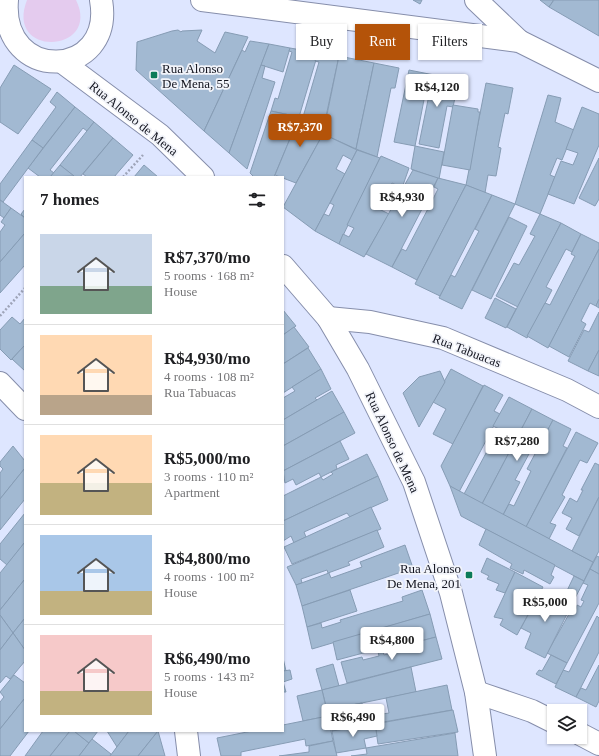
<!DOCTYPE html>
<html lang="en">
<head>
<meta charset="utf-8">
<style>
  body { margin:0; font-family:"Times New Roman",serif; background:#f6f6f6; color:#202124; height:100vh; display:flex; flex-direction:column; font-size:15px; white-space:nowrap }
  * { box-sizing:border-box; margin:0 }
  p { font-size:13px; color:#757577 }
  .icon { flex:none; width:22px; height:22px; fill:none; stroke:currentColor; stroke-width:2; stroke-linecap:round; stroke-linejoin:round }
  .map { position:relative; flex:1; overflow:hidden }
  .side { position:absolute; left:24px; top:176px; width:260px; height:556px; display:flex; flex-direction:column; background:#fff; border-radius:0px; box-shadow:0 1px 3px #0004 }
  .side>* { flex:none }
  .top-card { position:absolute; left:296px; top:24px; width:243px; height:36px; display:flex; gap:8px }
  .fabs { position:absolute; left:547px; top:704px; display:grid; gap:8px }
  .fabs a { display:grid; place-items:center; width:40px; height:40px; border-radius:0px; background:#fff; box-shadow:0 1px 3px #0004; font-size:20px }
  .price { position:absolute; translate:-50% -34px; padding:0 9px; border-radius:4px; background:#fff; color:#222; font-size:13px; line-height:26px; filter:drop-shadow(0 1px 2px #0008) }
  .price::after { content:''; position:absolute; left:50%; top:24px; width:12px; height:9px; margin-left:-6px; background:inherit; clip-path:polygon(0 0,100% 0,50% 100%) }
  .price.current { background:#b45309; color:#fff }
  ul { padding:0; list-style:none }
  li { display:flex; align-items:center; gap:12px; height:100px; padding:0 16px }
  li+li { border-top:1px solid #e0e0e0 }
  li span { display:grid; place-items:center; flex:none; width:112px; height:80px; border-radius:0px; color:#555 }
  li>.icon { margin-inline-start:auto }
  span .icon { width:48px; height:48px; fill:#fffc; stroke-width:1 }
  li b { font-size:17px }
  h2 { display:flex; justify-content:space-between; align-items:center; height:48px; padding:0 16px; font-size:17px }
  .tag { padding:0 14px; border-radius:0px; background:#fff; box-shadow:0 1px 3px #0004; font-size:14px; line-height:36px }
  .tag.current { background:#b45309; color:#fff }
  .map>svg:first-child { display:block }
  .green { fill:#e4cbee }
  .building { fill:#a2b9d2; stroke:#869cb4 }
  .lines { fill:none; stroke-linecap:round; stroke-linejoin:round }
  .minor-casing { stroke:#868eab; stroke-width:24 }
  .path { stroke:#9ea4b8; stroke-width:2.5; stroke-dasharray:2 2; stroke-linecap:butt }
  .minor { stroke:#fff; stroke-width:22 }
  .poi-dot { fill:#0c7c58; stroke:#f2f4fa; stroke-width:1.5 }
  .labels { text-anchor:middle; stroke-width:3.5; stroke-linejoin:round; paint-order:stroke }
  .poi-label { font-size:13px; fill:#12141f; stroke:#f2f4fa; text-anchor:start }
  .street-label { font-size:13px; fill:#12141f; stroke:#f2f4fa }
</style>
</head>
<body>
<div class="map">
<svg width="599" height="756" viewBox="0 0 599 756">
  <rect width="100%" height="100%" fill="#dee6ff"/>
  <path class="green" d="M27,0H76C102,53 4,59 27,0Z"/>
  <g class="building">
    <polygon points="413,0 422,0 420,4"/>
    <polygon points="540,0 553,0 553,1 549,7"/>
    <polygon points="554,0 599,0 599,36 549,7"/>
    <polygon points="178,30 181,32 182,31 202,30 197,41 215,53 225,32 248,37 204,131 136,70 137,42 172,31"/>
    <polygon points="250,41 269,44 229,153 204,131 242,50 245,52"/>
    <polygon points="269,44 290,48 283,72 261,65"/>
    <polygon points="290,48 318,53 299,117 271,111 275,98 278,99 292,52 289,51"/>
    <polygon points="318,53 339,56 325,121 303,117 319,62 315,61"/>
    <polygon points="339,56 374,63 356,149 323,134"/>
    <polygon points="374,63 399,68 395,88 391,88 377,157 356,149"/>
    <polygon points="14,65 51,89 18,134 0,122 0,88"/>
    <polygon points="261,65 265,66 262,78 275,82 247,169 229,153"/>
    <polygon points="409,70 429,74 415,146 394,142"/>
    <polygon points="429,74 459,79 453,107 447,106 439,148 419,144 429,95 425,95"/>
    <polygon points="486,83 513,88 508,114 505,113 498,147 501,148 496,176 488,175 485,193 466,185"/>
    <polygon points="57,92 75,107 43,148 32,140 56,107 50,102"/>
    <polygon points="548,95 561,98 555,122 574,130 562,160 557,158 550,175 555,177 540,214 515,204"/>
    <polygon points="453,105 478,109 478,112 480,112 470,170 442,165"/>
    <polygon points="75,107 94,122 87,131 83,128 50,170 54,173 50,177 40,177 28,168"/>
    <polygon points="582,107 599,114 599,145 574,204 548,194 561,161 573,165 578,153 566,149"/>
    <polygon points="271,111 299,117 274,177 254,177 250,173"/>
    <polygon points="299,117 325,121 323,134 296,183 275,175"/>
    <polygon points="94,122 113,138 80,177 75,177 60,165"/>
    <polygon points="323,134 357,150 352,160 343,155 336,169 345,174 315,231 283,207"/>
    <polygon points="113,138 133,155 114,177 87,177 83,174"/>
    <polygon points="32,140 43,148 3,202 0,200 0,184"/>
    <polygon points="415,146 444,152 439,179 411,169"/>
    <polygon points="357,150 380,158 339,244 315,231 324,214 329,216 334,205 330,203"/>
    <polygon points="381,156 409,168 402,188 392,183 379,209 389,214 364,257 339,244 343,234 349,237 354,228 347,225"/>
    <polygon points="599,158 599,199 595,206 579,198"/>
    <polygon points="60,165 74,176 50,177"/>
    <polygon points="144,165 158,177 134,177"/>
    <polygon points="413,170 438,178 392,267 366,254"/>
    <polygon points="438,178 466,185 417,280 392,267 402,249 406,251 431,203 438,189 434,187"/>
    <polygon points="466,185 492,195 440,296 415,284"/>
    <polygon points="492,195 515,204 462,309 439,298 451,275 455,277 479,231 475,229"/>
    <polygon points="0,200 11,208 4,218 0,215"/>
    <polygon points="11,208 25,218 25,233 0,262 0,232 5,225 1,222"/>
    <polygon points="25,209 25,218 21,214"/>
    <polygon points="540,214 561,223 518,307 496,296 514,263 519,265 535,236 530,234"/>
    <polygon points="509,217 527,226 491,299 472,290"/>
    <polygon points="561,223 581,234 572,252 566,249 546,287 552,290 527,338 507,327"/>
    <polygon points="25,233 25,265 0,293 0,262"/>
    <polygon points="581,234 599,243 599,249 548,348 527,336 545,303 550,305 575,256 571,254"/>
    <polygon points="599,249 599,299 596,306 590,303 581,321 586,324 569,357 549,346"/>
    <polygon points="495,298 516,309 506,328 485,318"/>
    <polygon points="599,299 599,308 596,306"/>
    <polygon points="283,310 296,326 283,335"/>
    <polygon points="599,312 599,350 588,371 568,361 584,330 589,332"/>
    <polygon points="12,317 20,324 25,318 25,345 11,360 0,349 0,330"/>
    <polygon points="294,327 309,347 283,364 283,335"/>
    <polygon points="25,345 25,371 12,359"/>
    <polygon points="308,348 321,369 283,393 283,364"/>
    <polygon points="599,350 599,376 588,371"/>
    <polygon points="321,369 331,389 315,398 317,400 283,420 283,398 295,391 292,387"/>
    <polygon points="451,369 483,386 453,444 433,434 446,409 433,402"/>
    <polygon points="440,371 445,382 419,427 403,393 419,377"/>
    <polygon points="484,385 503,395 494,411 500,414 459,492 450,486 441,466"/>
    <polygon points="332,391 344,412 283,446 283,420"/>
    <polygon points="509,397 532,409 482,504 464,494 499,429 493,426"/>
    <polygon points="532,409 553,420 541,443 538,442 532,453 530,452 515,480 520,482 503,515 482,504"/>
    <polygon points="344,412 355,433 283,471 283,446"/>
    <polygon points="553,420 571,429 563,446 567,448 526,527 503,515 509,504 514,506 531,471 527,469"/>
    <polygon points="576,432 598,443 587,463 580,460 562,495 565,497 550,523 556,525 549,539 526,527"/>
    <polygon points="340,441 349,459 336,465 337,469 321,477 319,473 296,485 293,479 285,483 283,471"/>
    <polygon points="13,446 25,461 25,468 0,499 0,473 3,469 0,466 0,462"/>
    <polygon points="367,454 378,476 283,521 283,496 321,477 323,480 333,474 331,472"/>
    <polygon points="595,463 599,465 599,497 579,536 566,529 572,518 562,513 570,498 577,502 583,490 581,490"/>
    <polygon points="25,468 25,499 0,530 0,499"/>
    <polygon points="378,476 388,500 350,517 347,513 304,532 306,537 294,543 291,536 283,541 283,521"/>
    <polygon points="450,486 593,562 584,581 461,516"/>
    <polygon points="599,497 599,551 593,562 572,551"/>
    <polygon points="371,507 381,529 292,564 284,547"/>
    <polygon points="25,513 25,542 7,565 0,559 0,544"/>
    <polygon points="486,529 555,565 551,575 554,577 550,584 524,570 523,574 510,568 512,564 479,545"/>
    <polygon points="377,530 384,547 348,562 350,565 328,573 327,570 301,579 302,583 296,585 287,567"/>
    <polygon points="25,542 25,579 0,610 0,573"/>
    <polygon points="405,545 413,568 302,606 296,585 329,573 331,578 362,567 360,562"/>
    <polygon points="597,556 599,557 599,574 590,569"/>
    <polygon points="487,558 515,572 505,593 496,590 499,584 487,579 489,576 481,572"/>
    <polygon points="590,569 599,574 599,603 567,663 547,653 573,607 576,609 577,605 581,607 584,601 581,600 588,585 583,583"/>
    <polygon points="515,572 543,587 517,635 500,625 503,619 494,617"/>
    <polygon points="574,576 584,581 573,602 564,597"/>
    <polygon points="25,579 25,618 13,633 0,615 0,610"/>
    <polygon points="350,590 357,611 307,627 302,606"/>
    <polygon points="422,590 430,614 312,649 307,627 321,623 322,628 341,622 340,620 403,601 402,597"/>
    <polygon points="541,591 571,606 545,658 525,648 531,633 521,628"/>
    <polygon points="430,614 436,637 382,651 382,648 337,660 333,642"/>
    <polygon points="0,615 13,633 0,650"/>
    <polygon points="597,616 599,618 599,652 576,697 555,687 563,670 569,672"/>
    <polygon points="25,618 25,650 13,633"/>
    <polygon points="13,633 25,650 25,661 10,679 6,676 0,683 0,650"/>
    <polygon points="436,637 442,659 347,683 341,662 362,657 363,660 379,656 378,652 383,651 384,655 414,647 413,643"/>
    <polygon points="551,655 567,663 556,684 536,674 539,670 542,671"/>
    <polygon points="283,658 286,671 283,671"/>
    <polygon points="333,664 339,686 322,690 316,669"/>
    <polygon points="599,665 599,701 596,707 576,697 581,688 586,690"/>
    <polygon points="411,667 416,692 327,710 322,690"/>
    <polygon points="290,670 292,679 283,682 286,692 283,692 283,671"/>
    <polygon points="14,675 25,683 25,698 0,729 0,702 4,697 0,692"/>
    <polygon points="447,685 452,710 332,731 327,710 362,703 363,710 375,708 376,715 389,713 386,698"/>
    <polygon points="322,690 328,716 303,721 297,696"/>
    <polygon points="25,698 25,731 29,731 10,756 0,756 0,729"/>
    <polygon points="453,710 458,732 378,744 375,724"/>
    <polygon points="328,716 333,741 306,746 305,739 241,752 241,756 221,756 217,738 252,731 283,731 283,725"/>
    <polygon points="375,724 377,736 364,739 366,748 336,753 332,731"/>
    <polygon points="43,731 70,731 50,756 25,756"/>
    <polygon points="70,731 74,731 89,743 79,756 50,756"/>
    <polygon points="74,731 98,731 89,743"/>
    <polygon points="107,731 129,731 117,747"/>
    <polygon points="129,731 158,731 138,756 110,756"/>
    <polygon points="158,731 165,756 138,756"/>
    <polygon points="455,733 458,756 351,756 367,754 366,748"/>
    <polygon points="92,739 111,754 110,756 79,756"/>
    <polygon points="333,741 337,756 279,756 309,752 309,746"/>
  </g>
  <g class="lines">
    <g class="minor-casing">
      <g id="minor">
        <path d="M7,0C0,84 115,80 101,0"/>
        <polyline points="202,0 519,41 599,81"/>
        <polyline points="476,0 519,41"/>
        <polyline points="62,62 160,135 203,177"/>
        <polyline points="283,266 328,318 358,369 414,482 451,593 476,692 485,756"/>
        <polyline points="328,318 370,322 443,338 567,390 599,407"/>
        <polyline points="0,383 25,409"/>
        <polyline points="476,692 532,711 554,722"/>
        <polyline points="186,731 189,756"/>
        <polyline points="580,734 599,744"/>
      </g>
    </g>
    <g class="path">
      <polyline points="123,177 143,155"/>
      <polyline points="0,316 25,288"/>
    </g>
    <use href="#minor" class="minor"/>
  </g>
  <g class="poi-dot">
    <rect x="150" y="71" width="8" height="8" rx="2"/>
    <rect x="465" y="571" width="8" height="8" rx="2"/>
  </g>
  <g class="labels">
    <g class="poi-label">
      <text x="162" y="73">Rua Alonso<tspan x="162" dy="15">De Mena, 55</tspan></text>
      <text x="461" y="573" text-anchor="end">Rua Alonso<tspan x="461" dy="15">De Mena, 201</tspan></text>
    </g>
    <g class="street-label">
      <text transform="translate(134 118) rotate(39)" y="5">Rua Alonso de Mena</text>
      <text transform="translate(467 350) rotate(21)" y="5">Rua Tabuacas</text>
      <text transform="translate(393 442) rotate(65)" y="5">Rua Alonso de Mena</text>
    </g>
  </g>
</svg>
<div class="fabs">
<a><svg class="icon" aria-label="layers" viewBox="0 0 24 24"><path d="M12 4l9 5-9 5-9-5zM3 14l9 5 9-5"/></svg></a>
</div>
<b class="price" style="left:437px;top:108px">R$4,120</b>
<b class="price current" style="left:300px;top:148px">R$7,370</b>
<b class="price" style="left:402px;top:218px">R$4,930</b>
<b class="price" style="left:517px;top:462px">R$7,280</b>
<b class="price" style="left:545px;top:623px">R$5,000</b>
<b class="price" style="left:392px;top:661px">R$4,800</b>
<b class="price" style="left:353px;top:738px">R$6,490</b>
<div class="top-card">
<a class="tag">Buy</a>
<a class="tag current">Rent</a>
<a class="tag">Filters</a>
</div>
<section class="side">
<h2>7 homes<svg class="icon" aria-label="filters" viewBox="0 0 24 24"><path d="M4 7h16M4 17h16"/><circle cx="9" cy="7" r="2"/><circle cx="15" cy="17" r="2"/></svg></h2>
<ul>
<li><span style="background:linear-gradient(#c9d6e8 65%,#7fa58c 0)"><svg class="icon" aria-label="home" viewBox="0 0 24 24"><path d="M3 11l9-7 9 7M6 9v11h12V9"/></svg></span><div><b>R$7,370/mo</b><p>5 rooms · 168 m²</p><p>House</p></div></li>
<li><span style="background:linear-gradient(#ffd9b3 75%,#b9a48a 0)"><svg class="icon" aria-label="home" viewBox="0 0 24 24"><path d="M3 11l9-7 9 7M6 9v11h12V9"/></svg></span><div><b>R$4,930/mo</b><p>4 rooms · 108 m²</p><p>Rua Tabuacas</p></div></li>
<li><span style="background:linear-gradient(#ffd9b3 60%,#c2b280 0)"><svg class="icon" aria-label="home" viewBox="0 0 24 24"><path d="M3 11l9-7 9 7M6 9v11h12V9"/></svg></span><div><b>R$5,000/mo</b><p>3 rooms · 110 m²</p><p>Apartment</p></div></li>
<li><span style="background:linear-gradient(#a9c7e8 70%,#c2b280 0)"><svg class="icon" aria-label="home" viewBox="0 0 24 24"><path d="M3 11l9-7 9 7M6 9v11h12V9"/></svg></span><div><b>R$4,800/mo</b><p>4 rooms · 100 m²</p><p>House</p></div></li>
<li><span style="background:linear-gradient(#f6c9c9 70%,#c2b280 0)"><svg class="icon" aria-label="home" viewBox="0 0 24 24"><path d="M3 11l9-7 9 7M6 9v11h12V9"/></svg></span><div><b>R$6,490/mo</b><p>5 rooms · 143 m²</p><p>House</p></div></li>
</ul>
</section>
</div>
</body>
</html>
